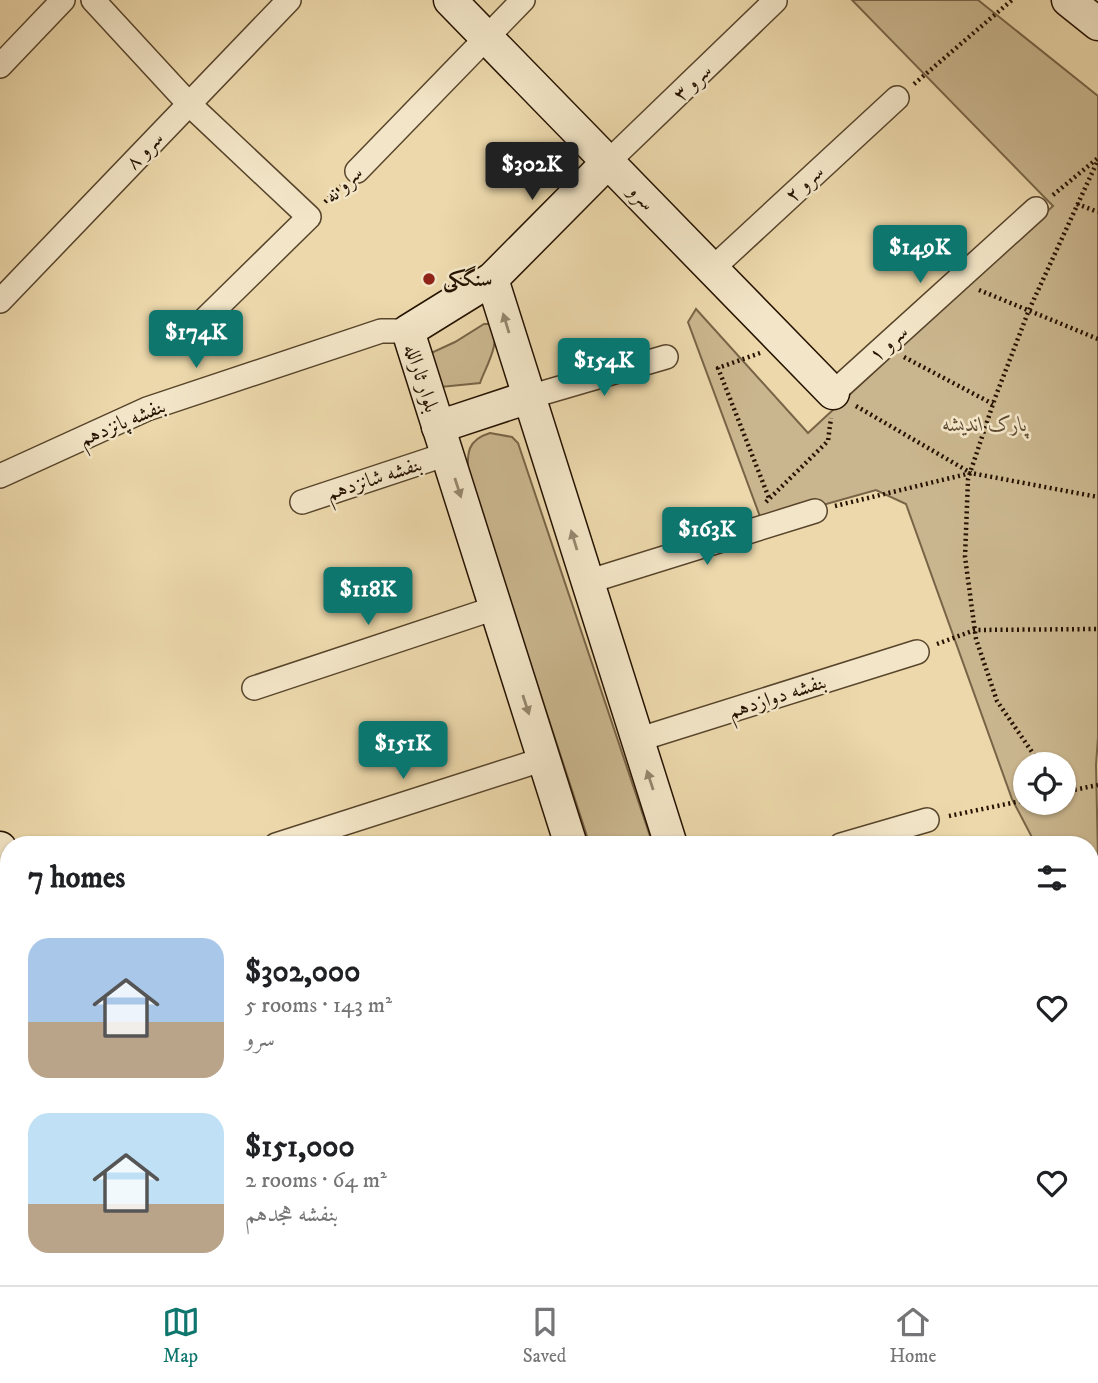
<!DOCTYPE html>
<html lang="en">
<head>
<meta charset="utf-8">
<style>
  body { margin:0; font-family:"IM FELL DW Pica",Amiri,serif; background:#f6f6f6; color:#202124; height:100vh; display:flex; flex-direction:column; font-size:26px; white-space:nowrap }
  * { box-sizing:border-box; margin:0 }
  p { font-size:23px; color:#757577 }
  .icon { flex:none; width:38px; height:38px; fill:none; stroke:currentColor; stroke-width:2; stroke-linecap:round; stroke-linejoin:round }
  .map { position:relative; flex:1; overflow:hidden }
  .sheet { position:absolute; left:0px; top:836px; width:1099px; height:450px; display:flex; flex-direction:column; background:#fff; border-radius:28px 28px 0 0; box-shadow:0 2px 5px #0004 }
  .sheet>* { flex:none }
  .tools { position:absolute; left:1013px; top:752px; display:grid; gap:14px }
  .tools a { display:grid; place-items:center; width:63px; height:63px; border-radius:50%; background:#fff; box-shadow:0 2px 5px #0004; font-size:35px }
  .price { position:absolute; translate:-50% -60px; padding:0 16px; border-radius:7px; background:#0f766e; color:#fff; font-size:23px; line-height:46px; filter:drop-shadow(0 2px 4px #0008) }
  .price::after { content:''; position:absolute; left:50%; top:42px; width:21px; height:16px; margin-left:-10px; background:inherit; clip-path:polygon(0 0,100% 0,50% 100%) }
  .price.selected { background:#222; color:#fff }
  ul { padding:0; list-style:none }
  li { display:flex; align-items:center; gap:21px; height:175px; padding:0 28px }
  li span { display:grid; place-items:center; flex:none; width:196px; height:140px; border-radius:21px; color:#555 }
  li>.icon { margin-inline-start:auto }
  span .icon { width:84px; height:84px; fill:#fffc; stroke-width:1 }
  li b { font-size:30px }
  h2 { display:flex; justify-content:space-between; align-items:center; height:84px; padding:0 28px; font-size:30px }
  .tabs { display:flex; justify-content:space-around; align-items:center; height:98px; border-top:2px solid #e0e0e0; background:#fff; font-size:19px; color:#757577 }
  .tabs a { display:grid; justify-items:center; gap:4px }
  .tabs .selected { color:#0f766e }
  .map>svg:first-child { display:block }
  .green { fill:#cab68e; stroke:#786447; stroke-width:2; fill-rule:evenodd }
  .lines { fill:none; stroke-linecap:round; stroke-linejoin:round }
  .street-casing { stroke:#57442b; stroke-width:26 }
  .secondary-casing { stroke:#251200; stroke-width:35 }
  .path { stroke:#251200; stroke-width:4.5; stroke-dasharray:2 3.5; stroke-linecap:butt }
  .street { stroke:#f3e6c8; stroke-width:23 }
  .secondary { stroke:#f3e6c8; stroke-width:32 }
  .oneway { fill:#96876e }
  .poi-dot { fill:#8f2418; stroke:#f3e6c8; stroke-width:2.5 }
  .labels { text-anchor:middle; stroke-width:5; stroke-linejoin:round; paint-order:stroke }
  .street-label { font-size:21px; fill:#251200; stroke:#f3e6c8 }
  .poi-label { font-size:21px; font-weight:bold; fill:#251200; stroke:#f3e6c8; text-anchor:start }
  .park-label { font-size:21px; font-style:italic; fill:#5f4b32; stroke:#f3e6c8 }
</style>
</head>
<body>
<div class="map">
<svg width="1098" height="1285" viewBox="0 0 1098 1285">
  <rect width="100%" height="100%" fill="#ecd8ab"/>
  <filter id="stains"><feTurbulence type="fractalNoise" baseFrequency=".00286" numOctaves="4"/><feColorMatrix values="0 0 0 0 .2 0 0 0 0 .09 0 0 0 0 .02 0 0 0 .5 -.17"/></filter>
  <radialGradient id="worn" r=".72"><stop offset=".6" stop-color="#630" stop-opacity="0"/><stop offset="1" stop-color="#630" stop-opacity=".3"/></radialGradient>
  <g class="green">
    <path d="M852,0H978L1098,96V737L1096,765L1098,859V1195L1090,1172V845H1036L1012,799L906,504L876,490L762,522L688,322L696,309L808,433L1053,206ZM1026,765H1064V803H1026Z"/>
    <path d="M484,324H490C503,340 486,366 480,383L441,387L431,353L455,342Z"/>
    <path d="M490,433L512,437L518,443L653,845H590L468,474C467,453 467,440 490,433Z"/>
    <polygon points="0,892 9,919 9,1024 0,997"/>
  </g>
  <g class="lines">
    <g class="street-casing">
      <g id="street">
        <polyline points="93,0 189,104 309,217 197,327"/>
        <polyline points="0,66 63,0"/>
        <polyline points="608,162 775,1"/>
        <polyline points="357,171 523,0"/>
        <polyline points="712,269 897,98"/>
        <polyline points="0,301 289,0"/>
        <polyline points="833,393 1036,209"/>
        <polyline points="529,397 666,357"/>
        <polyline points="0,476 147,409 381,331 408,331"/>
        <polyline points="302,502 447,454"/>
        <polyline points="587,582 815,511"/>
        <polyline points="254,688 495,608"/>
        <polyline points="637,740 917,652"/>
        <polyline points="276,845 544,759"/>
        <polyline points="841,845 927,820"/>
        <polyline points="570,1285 592,1278"/>
      </g>
    </g>
    <g class="secondary-casing">
      <g id="secondary">
        <polyline points="450,0 833,393"/>
        <polyline points="1068,0 1098,24"/>
        <polyline points="492,279 671,845"/>
        <polyline points="438,427 529,397"/>
        <polyline points="571,845 408,331 492,279 608,162"/>
        <polyline points="0,848 9,875"/>
        <polyline points="0,1032 9,1059"/>
        <polyline points="79,1278 81,1285"/>
        <polyline points="138,1278 141,1285"/>
        <polyline points="709,1278 712,1285"/>
        <polyline points="809,1278 812,1285"/>
      </g>
    </g>
    <g class="path">
      <polyline points="914,84 1012,0"/>
      <polyline points="1053,195 1098,158"/>
      <polyline points="325,202 341,186"/>
      <polyline points="1077,204 1098,212"/>
      <polyline points="979,290 1098,339"/>
      <polyline points="760,353 718,368 769,498"/>
      <polyline points="904,357 993,404"/>
      <polyline points="856,406 971,473"/>
      <polyline points="766,502 828,441 831,418"/>
      <polyline points="835,506 971,473 1098,497"/>
      <polyline points="937,644 975,630 1098,629"/>
      <polyline points="1041,765 997,701 976,639 965,557 968,479 995,398 1029,310 1098,160"/>
      <polyline points="1064,792 1098,785"/>
      <polyline points="949,816 1026,800"/>
      <polyline points="1090,944 1098,941"/>
      <polyline points="1090,1108 1098,1105"/>
    </g>
    <use href="#street" class="street"/>
    <use href="#secondary" class="secondary"/>
  </g>
  <defs><path id="oneway-solid" d="M-6-.8H1V-3.2L6.5 0L1 3.2V.8H-6Z" transform="scale(1.75)"/></defs>
  <g class="oneway">
    <use href="#oneway-solid" transform="translate(506 323) rotate(-107)"/>
    <use href="#oneway-solid" transform="translate(458 488) rotate(72)"/>
    <use href="#oneway-solid" transform="translate(574 540) rotate(-107)"/>
    <use href="#oneway-solid" transform="translate(526 705) rotate(72)"/>
    <use href="#oneway-solid" transform="translate(650 780) rotate(-108)"/>
  </g>
  <circle class="poi-dot" cx="429" cy="279" r="7"/>
  <g class="labels">
    <g class="street-label">
      <text transform="translate(692 82) rotate(-44)" y="7">سرو ۳</text>
      <text transform="translate(144 150) rotate(-46)" y="7">سرو ۸</text>
      <text transform="translate(804 183) rotate(-43)" y="7">سرو ۲</text>
      <text transform="translate(343 184) rotate(-44)" y="7">سرو نه</text>
      <text transform="translate(642 197) rotate(46)" y="7">سرو</text>
      <text transform="translate(888 343) rotate(-42)" y="7">سرو ۱</text>
      <text transform="translate(422 378) rotate(72)" y="7">بلوار ثارالله</text>
      <text transform="translate(122 422) rotate(-23)" y="7">بنفشه پانزدهم</text>
      <text transform="translate(374 478) rotate(-18)" y="7">بنفشه شانزدهم</text>
      <text transform="translate(777 696) rotate(-18)" y="7">بنفشه دوازدهم</text>
    </g>
    <g class="poi-label">
      <text x="443" y="286">سنگکی</text>
    </g>
    <g class="park-label">
      <text x="985" y="431">پارک اندیشه</text>
    </g>
  </g>
  <rect width="100%" height="100%" filter="url(#stains)"/>
  <rect width="100%" height="100%" fill="url(#worn)"/>
</svg>
<div class="tools">
<a><svg class="icon" aria-label="locate" viewBox="0 0 24 24"><circle cx="12" cy="12" r="6"/><path d="M12 2v4M12 18v4M2 12h4M18 12h4"/></svg></a>
</div>
<b class="price selected" style="left:532px;top:202px">$302K</b>
<b class="price" style="left:920px;top:285px">$149K</b>
<b class="price" style="left:196px;top:370px">$174K</b>
<b class="price" style="left:604px;top:398px">$154K</b>
<b class="price" style="left:707px;top:567px">$163K</b>
<b class="price" style="left:368px;top:627px">$118K</b>
<b class="price" style="left:403px;top:781px">$151K</b>
<section class="sheet">
<h2>7 homes<svg class="icon" aria-label="filters" viewBox="0 0 24 24"><path d="M4 7h16M4 17h16"/><circle cx="9" cy="7" r="2"/><circle cx="15" cy="17" r="2"/></svg></h2>
<ul>
<li><span style="background:linear-gradient(#a9c7e8 60%,#b9a48a 0)"><svg class="icon" aria-label="home" viewBox="0 0 24 24"><path d="M3 11l9-7 9 7M6 9v11h12V9"/></svg></span><div><b>$302,000</b><p>5 rooms · 143 m²</p><p>سرو</p></div><svg class="icon" aria-label="heart" viewBox="0 0 24 24"><path d="M12 20l-8-8c-3-5 5-10 8-4 3-6 11-1 8 4z"/></svg></li>
<li><span style="background:linear-gradient(#bfe0f5 65%,#b9a48a 0)"><svg class="icon" aria-label="home" viewBox="0 0 24 24"><path d="M3 11l9-7 9 7M6 9v11h12V9"/></svg></span><div><b>$151,000</b><p>2 rooms · 64 m²</p><p>بنفشه هجدهم</p></div><svg class="icon" aria-label="heart" viewBox="0 0 24 24"><path d="M12 20l-8-8c-3-5 5-10 8-4 3-6 11-1 8 4z"/></svg></li>
</ul>
</section>
</div>
<nav class="tabs">
<a class="selected"><svg class="icon" aria-label="map" viewBox="0 0 24 24"><path d="M3 6l6-2 6 2 6-2v14l-6 2-6-2-6 2zM9 4v14M15 6v14"/></svg>Map</a>
<a><svg class="icon" aria-label="saved" viewBox="0 0 24 24"><path d="M7 4h10v16l-5-4-5 4z"/></svg>Saved</a>
<a><svg class="icon" aria-label="home" viewBox="0 0 24 24"><path d="M3 11l9-7 9 7M6 9v11h12V9"/></svg>Home</a>
</nav>
</body>
</html>
